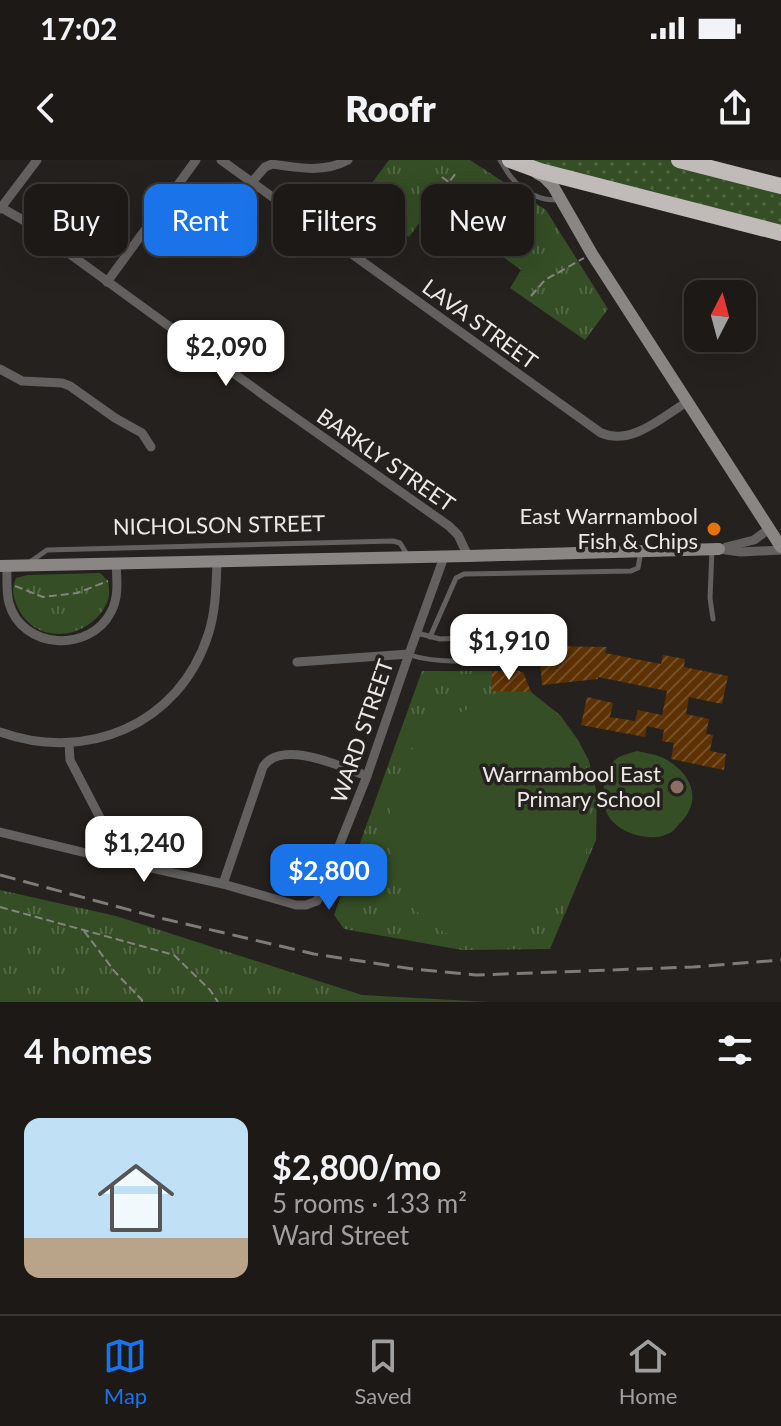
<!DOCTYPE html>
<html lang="en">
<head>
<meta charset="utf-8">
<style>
  body { margin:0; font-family:Lato,sans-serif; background:#25221f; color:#f1f3f6; height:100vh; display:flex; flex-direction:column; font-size:30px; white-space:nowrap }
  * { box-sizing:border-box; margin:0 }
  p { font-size:26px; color:#a0a0a1 }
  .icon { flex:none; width:44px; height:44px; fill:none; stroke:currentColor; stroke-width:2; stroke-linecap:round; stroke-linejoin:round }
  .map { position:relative; height:842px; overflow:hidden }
  .panel { display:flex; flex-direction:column; background:#1c1916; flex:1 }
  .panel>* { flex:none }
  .banner { position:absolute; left:24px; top:24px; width:734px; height:72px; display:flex; gap:16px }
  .needle { width:52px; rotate:6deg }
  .tools { position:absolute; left:684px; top:120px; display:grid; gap:16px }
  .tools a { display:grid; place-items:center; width:72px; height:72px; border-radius:16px; background:#1c1916; box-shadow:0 8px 32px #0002,0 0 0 2px #3a3835; font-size:40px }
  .price { position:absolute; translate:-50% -68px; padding:0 18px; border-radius:16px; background:#fff; color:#222; font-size:26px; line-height:52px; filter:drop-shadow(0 2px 4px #0008) }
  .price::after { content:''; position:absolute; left:50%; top:48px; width:24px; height:18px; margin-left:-12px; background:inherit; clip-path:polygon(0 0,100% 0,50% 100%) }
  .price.selected { background:#1a73e8; color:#fff }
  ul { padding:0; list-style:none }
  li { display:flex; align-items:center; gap:24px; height:200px; padding:0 24px }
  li+li { border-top:2px solid #3a3835 }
  li span { display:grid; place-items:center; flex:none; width:224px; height:160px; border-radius:16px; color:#555 }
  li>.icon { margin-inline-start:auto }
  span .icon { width:96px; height:96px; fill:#fffc; stroke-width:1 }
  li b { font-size:34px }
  h2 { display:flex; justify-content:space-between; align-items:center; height:96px; padding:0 24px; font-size:34px }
  .pill { padding:0 28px; border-radius:16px; background:#1c1916; box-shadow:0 8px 32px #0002,0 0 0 2px #3a3835; font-size:28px; line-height:72px }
  .pill.selected { background:#1a73e8; color:#fff }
  .status { display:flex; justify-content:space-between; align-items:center; height:56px; padding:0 40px; background:#1c1916; direction:ltr }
  .status svg { height:22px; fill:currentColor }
  header { display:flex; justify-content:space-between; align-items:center; height:104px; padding:0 24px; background:#1c1916; font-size:36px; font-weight:800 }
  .dock { display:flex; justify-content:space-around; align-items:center; height:112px; border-top:2px solid #3a3835; background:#1c1916; font-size:22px; color:#a0a0a1 }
  .dock a { display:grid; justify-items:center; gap:4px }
  .dock .selected { color:#1a73e8 }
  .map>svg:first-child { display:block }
  .grass { fill:url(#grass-dots) }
  .park { fill:url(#park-tufts) }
  .garden { fill:#354e25 }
  .building { fill:url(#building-hatch) }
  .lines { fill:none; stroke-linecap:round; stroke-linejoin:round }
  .path { stroke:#86827f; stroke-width:2; stroke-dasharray:8 4; stroke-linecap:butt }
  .lane { stroke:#636160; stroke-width:5 }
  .street { stroke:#636160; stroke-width:9 }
  .secondary { stroke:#898684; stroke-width:12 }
  .highway { stroke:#c0bbb8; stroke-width:16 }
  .rail { stroke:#7e7b78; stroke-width:3; stroke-dasharray:16 8; stroke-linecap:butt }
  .food-dot { fill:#e8710a; stroke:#25211e; stroke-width:3 }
  .education-dot { fill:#8d6e63; stroke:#25211e; stroke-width:3 }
  .labels { text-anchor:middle; stroke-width:7; stroke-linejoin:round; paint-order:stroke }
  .street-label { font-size:22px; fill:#ebe8e6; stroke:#25211e }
  .poi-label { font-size:22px; fill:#ebe8e6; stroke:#25211e; text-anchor:end }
</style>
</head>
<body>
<div class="status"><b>17:02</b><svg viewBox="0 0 49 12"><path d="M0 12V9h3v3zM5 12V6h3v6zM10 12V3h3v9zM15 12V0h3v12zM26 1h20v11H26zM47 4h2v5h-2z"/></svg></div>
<header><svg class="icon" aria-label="back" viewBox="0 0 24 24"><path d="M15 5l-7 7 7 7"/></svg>Roofr<svg class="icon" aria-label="share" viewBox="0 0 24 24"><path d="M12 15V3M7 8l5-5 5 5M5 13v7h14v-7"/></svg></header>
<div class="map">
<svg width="781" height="842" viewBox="0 0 781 842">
  <defs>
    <pattern id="grass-dots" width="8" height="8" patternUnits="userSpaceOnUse" patternTransform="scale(2)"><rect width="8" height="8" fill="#354e25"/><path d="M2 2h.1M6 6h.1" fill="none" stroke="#526845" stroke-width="1.8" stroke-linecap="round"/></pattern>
    <pattern id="park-tufts" width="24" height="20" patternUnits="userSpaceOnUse" patternTransform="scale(2)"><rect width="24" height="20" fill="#354e25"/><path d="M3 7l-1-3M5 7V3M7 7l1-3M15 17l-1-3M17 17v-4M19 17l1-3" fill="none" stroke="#526845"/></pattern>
    <pattern id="building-hatch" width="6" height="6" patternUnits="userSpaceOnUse" patternTransform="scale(2)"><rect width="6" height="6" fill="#5e3103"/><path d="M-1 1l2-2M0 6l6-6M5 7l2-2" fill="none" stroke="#754f28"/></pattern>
  </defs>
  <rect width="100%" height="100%" fill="#25211e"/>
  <polygon class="grass" points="510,0 679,0 781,26 781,73"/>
  <g class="park">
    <polygon points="389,0 470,0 546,50 608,149 585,180 510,128 521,110 433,45 409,77 357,43"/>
    <path d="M100,413L108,421C109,428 110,434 108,440C93,479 37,488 18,448C13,437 11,429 16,418L27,415Z"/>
    <polygon points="422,511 520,511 532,533 560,555 578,580 589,601 597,634 596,680 550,789 462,790 344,769 334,755"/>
    <polygon points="0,730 116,756 362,835 489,842 0,842"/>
  </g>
  <g class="garden">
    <path d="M502,542C510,543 518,544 526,546C547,552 577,583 585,604C592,625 591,649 589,670C587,687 585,708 577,723C566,742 550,753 533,764C512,778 495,784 470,780C383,766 370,650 413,588C433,559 468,546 502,542Z"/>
    <path d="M637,591C645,593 654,594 661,597C690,610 705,640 679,664C676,667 674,671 670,673C652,683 620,674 609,657C600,643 602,611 615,600C620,595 631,593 637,591Z"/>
  </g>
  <g class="building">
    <polygon points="546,486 607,487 605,493 661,504 663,495 685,499 684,507 728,516 722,544 689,537 686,554 709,559 706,574 713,575 710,591 726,594 724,610 671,599 674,583 662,581 664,570 647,566 645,577 581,565 587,537 613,543 610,557 635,561 638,550 662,555 667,531 598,517 598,519 542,525 540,496 547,495"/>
    <polygon points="492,511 523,512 531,532 491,531"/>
  </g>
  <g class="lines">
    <g class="path">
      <polyline points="442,17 455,27"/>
      <polyline points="443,30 456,13"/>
      <polyline points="492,55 506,65 509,61 522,71 516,79 503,70 506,65"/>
      <polyline points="472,65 483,73"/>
      <polyline points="517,65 521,60"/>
      <polyline points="520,75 531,83"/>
      <path d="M484,77C487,52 504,50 518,33"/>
      <polyline points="503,84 509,75"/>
      <polyline points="531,136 545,120 584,98"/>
      <polyline points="15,426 43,437 77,433 108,421"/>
      <polyline points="0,747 174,795 210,830 218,842"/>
      <polyline points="84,771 115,812 142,840 142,842"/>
    </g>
    <g class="lane">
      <path d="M500,0C504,6 507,12 511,17C522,31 543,43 559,39"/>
      <polyline points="712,390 710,438 713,459"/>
      <polyline points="30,402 47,390 393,381 400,383 408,396"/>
      <polyline points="430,477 456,418 464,414 631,411 638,408 641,391"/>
      <path d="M410,495C431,502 483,505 502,494C503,486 500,481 494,477L440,479L417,473"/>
    </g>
    <g class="street">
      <path d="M221,0L601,273C632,286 662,257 687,242"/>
      <path d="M252,22L265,7L272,4C298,8 324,13 348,0"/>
      <polyline points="0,47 23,60 269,239 449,366 458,375 468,396"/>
      <polyline points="0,49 37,0"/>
      <polyline points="107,122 196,0"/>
      <polyline points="0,209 22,221 62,223 70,226 115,258 142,273 151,287"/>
      <polyline points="726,387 754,380 769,369"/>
      <polyline points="719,389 741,392 781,390"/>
      <path d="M7,406C7,418 6,432 9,443C22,490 90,493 111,452C119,437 117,420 116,404"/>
      <polyline points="297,502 409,494"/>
      <path d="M0,572C86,603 179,565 208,475C216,451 216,426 217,402"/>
      <polyline points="69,583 70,600 109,675 115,700"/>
      <polyline points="0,672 115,700 223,724 296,745 306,745 317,741 367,616 409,494 444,397"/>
      <path d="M223,724L263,607C281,578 342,607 367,616"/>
    </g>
    <g class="secondary">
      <polyline points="537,13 544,17 553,26 592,94 781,387"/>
      <polyline points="0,406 468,396 719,389"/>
    </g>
    <g class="highway">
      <polyline points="510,0 540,11 781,73"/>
      <polyline points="679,0 781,26"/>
    </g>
    <polyline class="rail" points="0,715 156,757 314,794 413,809 476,815 693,807 781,800"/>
  </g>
  <circle class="food-dot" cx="714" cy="369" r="8"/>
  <circle class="education-dot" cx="677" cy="627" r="8"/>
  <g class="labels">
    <g class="street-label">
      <text transform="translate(480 164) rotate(36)" y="8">LAVA STREET</text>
      <text transform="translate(386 300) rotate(35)" y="8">BARKLY STREET</text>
      <text transform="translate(219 365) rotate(-1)" y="8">NICHOLSON STREET</text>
      <text transform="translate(362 571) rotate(-71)" y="8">WARD STREET</text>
    </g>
    <g class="poi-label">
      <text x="698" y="364">East Warrnambool<tspan x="698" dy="25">Fish &amp; Chips</tspan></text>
      <text x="661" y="622">Warrnambool East<tspan x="661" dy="25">Primary School</tspan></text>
    </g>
  </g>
</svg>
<div class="tools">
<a><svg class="needle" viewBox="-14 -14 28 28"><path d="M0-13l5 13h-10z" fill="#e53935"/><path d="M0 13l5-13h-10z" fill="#a0a0a1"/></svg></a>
</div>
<b class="price" style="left:226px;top:228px">$2,090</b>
<b class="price" style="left:509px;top:522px">$1,910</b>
<b class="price" style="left:144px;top:724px">$1,240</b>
<b class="price selected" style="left:329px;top:752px">$2,800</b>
<div class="banner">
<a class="pill">Buy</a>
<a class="pill selected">Rent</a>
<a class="pill">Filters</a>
<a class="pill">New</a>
</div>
</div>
<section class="panel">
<h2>4 homes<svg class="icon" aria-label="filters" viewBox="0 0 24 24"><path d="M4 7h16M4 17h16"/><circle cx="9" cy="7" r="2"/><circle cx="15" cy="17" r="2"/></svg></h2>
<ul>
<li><span style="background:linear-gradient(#bfe0f5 75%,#b9a48a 0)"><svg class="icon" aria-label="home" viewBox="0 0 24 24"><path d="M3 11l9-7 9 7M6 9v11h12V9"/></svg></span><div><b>$2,800/mo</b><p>5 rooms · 133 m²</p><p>Ward Street</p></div></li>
</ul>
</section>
<nav class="dock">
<a class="selected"><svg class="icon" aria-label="map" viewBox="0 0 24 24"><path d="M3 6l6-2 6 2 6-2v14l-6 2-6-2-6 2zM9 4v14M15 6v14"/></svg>Map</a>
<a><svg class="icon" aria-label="saved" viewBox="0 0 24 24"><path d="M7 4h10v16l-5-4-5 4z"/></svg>Saved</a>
<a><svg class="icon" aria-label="home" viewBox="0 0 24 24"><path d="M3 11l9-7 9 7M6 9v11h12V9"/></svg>Home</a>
</nav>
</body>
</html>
